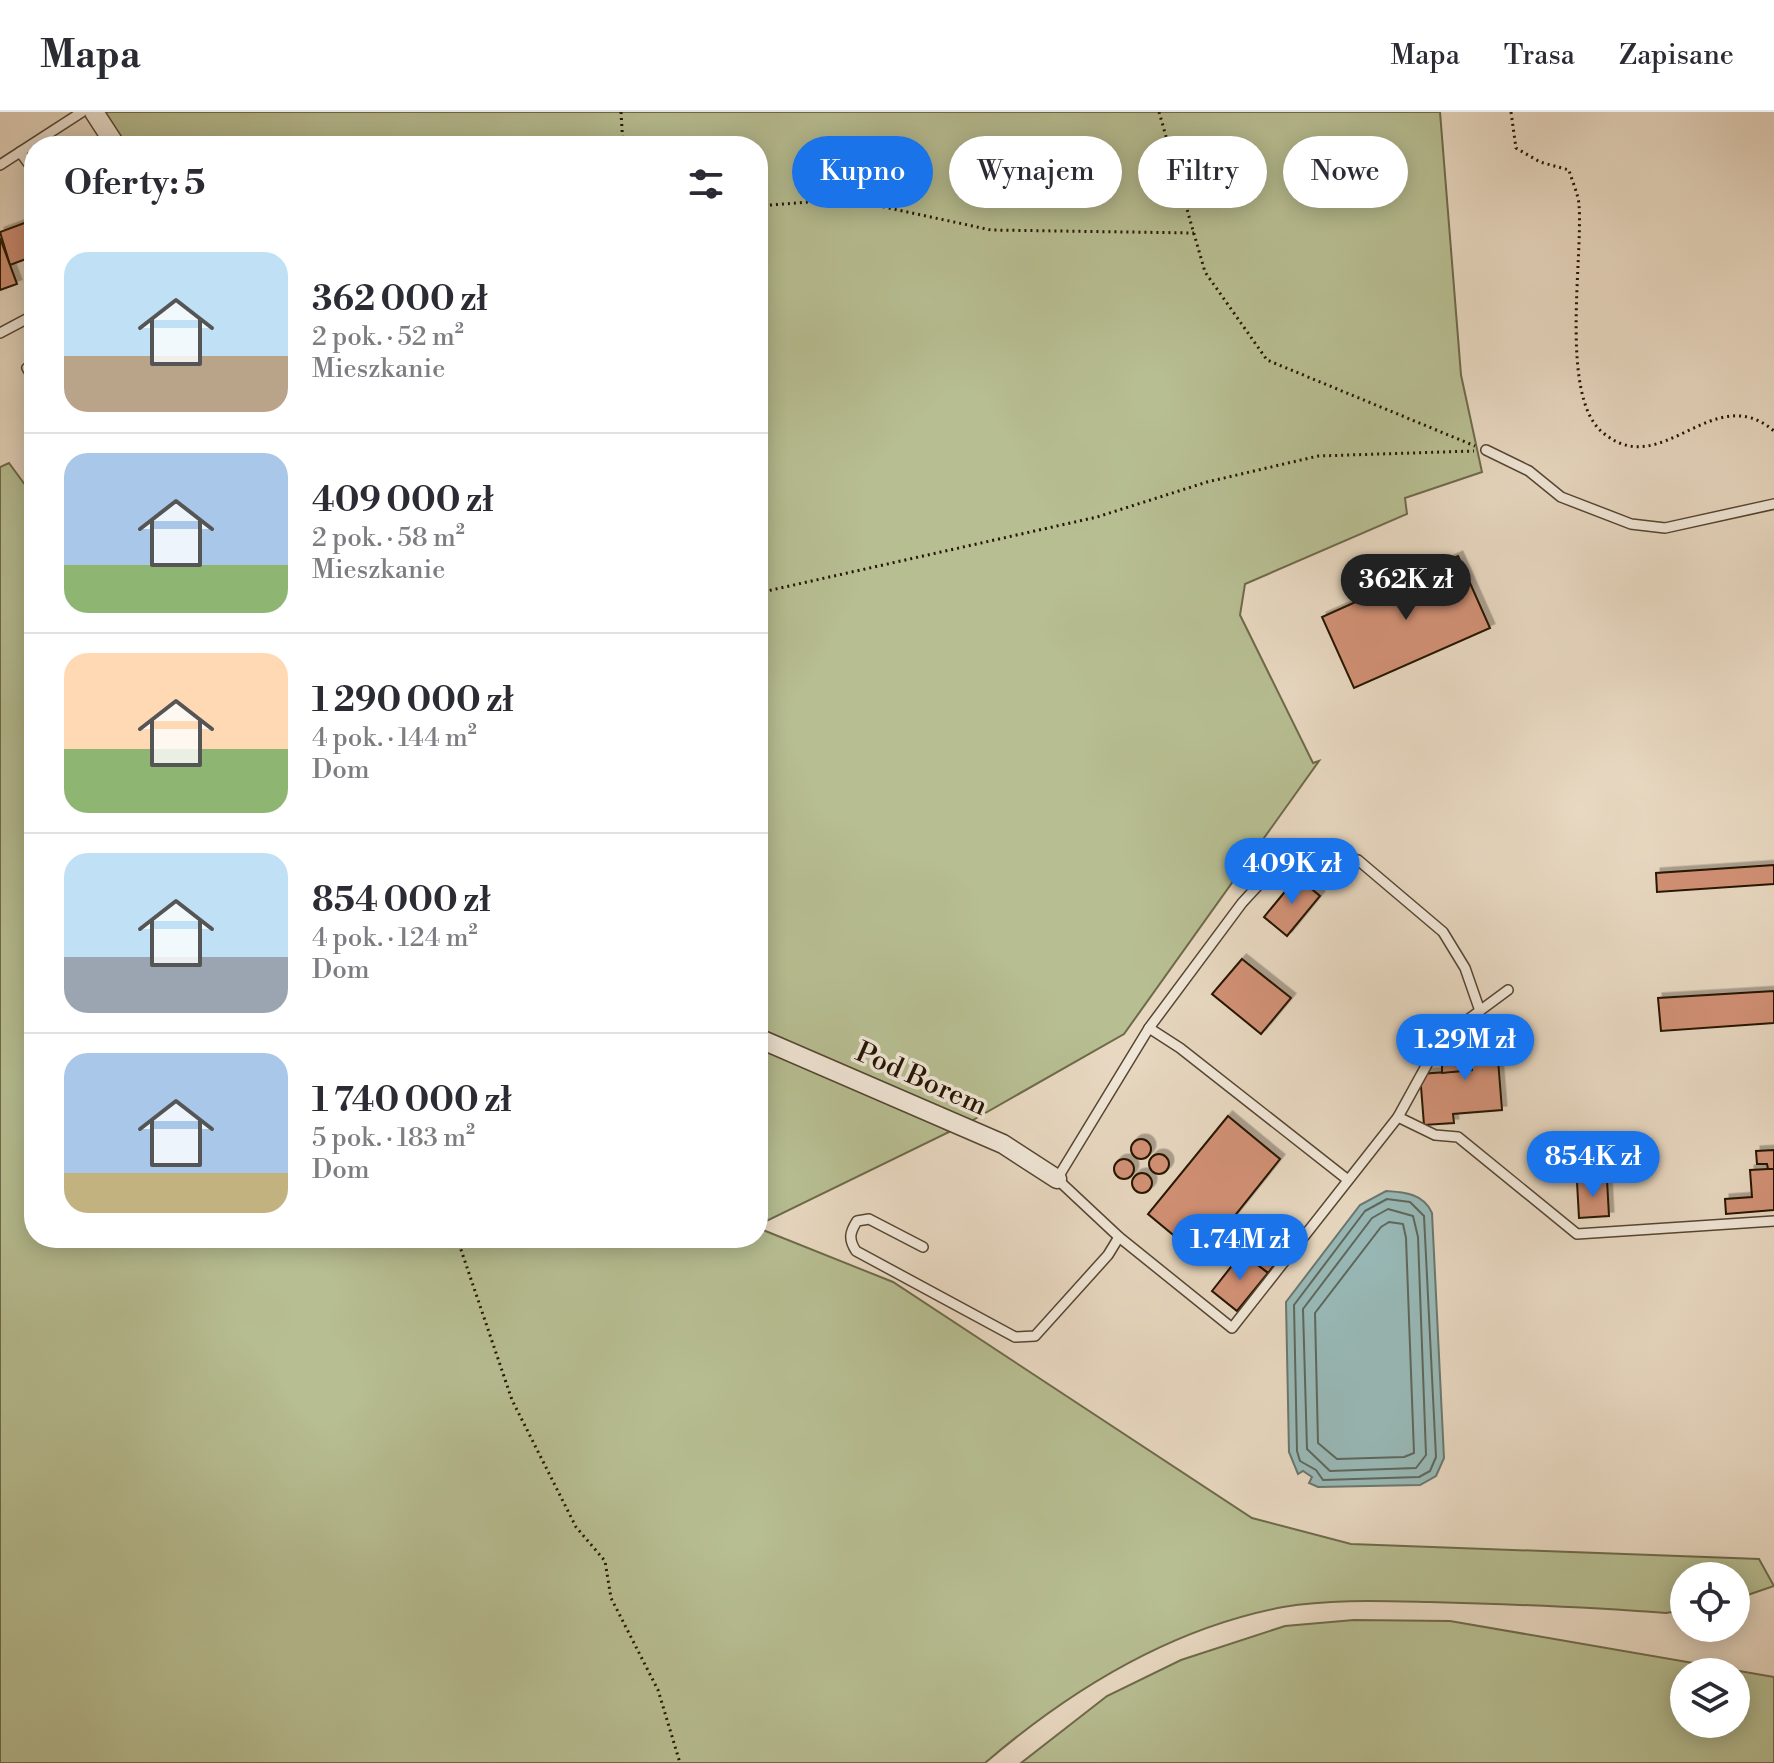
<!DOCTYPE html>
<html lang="pl">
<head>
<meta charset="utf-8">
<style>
  body { margin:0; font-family:"Libre Bodoni",serif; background:#f7f7f7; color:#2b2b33; height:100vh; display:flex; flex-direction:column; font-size:30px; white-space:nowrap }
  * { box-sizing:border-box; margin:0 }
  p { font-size:26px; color:#7c7c81 }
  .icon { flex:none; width:44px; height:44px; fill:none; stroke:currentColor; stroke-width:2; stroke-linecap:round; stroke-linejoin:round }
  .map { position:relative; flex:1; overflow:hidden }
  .drawer { position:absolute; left:24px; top:24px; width:744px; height:1112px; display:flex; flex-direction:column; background:#fff; border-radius:32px; box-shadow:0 4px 20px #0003 }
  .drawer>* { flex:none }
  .guide { position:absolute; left:792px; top:24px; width:760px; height:72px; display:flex; gap:16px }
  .buttons { position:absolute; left:1670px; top:1450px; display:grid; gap:16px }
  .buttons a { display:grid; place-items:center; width:80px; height:80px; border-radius:50%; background:#fff; box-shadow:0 4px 20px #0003; font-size:40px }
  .price { position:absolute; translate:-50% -68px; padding:0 18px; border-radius:28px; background:#1a73e8; color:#fff; font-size:26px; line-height:52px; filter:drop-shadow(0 2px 4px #0008) }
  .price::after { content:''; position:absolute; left:50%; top:48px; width:24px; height:18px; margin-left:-12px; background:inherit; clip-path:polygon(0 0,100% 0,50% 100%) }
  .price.current { background:#222; color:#fff }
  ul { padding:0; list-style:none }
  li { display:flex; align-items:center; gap:24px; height:200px; padding:0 40px }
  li+li { border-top:2px solid #e1e1e2 }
  li span { display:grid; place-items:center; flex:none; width:224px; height:160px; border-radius:24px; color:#555 }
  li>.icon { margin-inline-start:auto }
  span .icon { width:96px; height:96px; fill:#fffc; stroke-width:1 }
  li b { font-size:34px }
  h2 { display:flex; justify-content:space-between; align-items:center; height:96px; padding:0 40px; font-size:34px }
  .tag { padding:0 28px; border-radius:36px; background:#fff; box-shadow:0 4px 20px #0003; font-size:28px; line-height:72px }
  .tag.current { background:#1a73e8; color:#fff }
  header { display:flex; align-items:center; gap:48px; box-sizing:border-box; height:112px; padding:0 40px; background:#fff; border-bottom:2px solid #e1e1e2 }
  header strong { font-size:38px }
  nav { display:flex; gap:44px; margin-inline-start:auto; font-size:28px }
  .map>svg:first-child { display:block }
  .green { fill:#b7be92; stroke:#6e6a4a; stroke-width:2; fill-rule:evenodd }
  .water { fill:#98b9b7; stroke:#6a776f; stroke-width:2 }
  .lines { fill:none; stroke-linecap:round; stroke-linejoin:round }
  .shore { stroke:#5e675c; stroke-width:2 }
  .building { fill:#d29176; stroke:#251502; stroke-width:2; filter:url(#shadow) }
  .service-casing { stroke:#564632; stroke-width:12 }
  .minor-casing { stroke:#564632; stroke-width:21 }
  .path { stroke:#251502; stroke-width:3; stroke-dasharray:2 4; stroke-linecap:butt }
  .service { stroke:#f0e6d7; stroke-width:9 }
  .minor { stroke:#f0e6d7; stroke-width:18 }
  .labels { text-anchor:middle; stroke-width:7; stroke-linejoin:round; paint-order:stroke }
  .street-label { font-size:28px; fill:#251502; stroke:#f0e6d7 }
</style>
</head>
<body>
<header>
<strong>Mapa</strong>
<nav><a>Mapa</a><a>Trasa</a><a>Zapisane</a></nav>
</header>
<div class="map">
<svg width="1774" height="1651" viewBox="0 0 1774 1651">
  <defs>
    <filter id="shadow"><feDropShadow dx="4.5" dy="-4.5" stdDeviation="0" flood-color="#0004"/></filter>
  </defs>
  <rect width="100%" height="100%" fill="#e8d8c1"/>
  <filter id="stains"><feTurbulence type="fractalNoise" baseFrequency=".0025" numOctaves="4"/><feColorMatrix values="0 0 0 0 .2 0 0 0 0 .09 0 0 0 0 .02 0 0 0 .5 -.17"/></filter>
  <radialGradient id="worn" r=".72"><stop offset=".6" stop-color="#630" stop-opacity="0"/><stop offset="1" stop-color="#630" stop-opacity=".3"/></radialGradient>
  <g class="green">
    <polygon points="104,0 1440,0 1461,263 1482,360 1405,386 1407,402 1245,472 1240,503 1313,651 1319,649 1124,922 966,1012 758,919 758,34 126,34"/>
    <path d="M9,351L34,385V1126H758V1116L893,1170L1252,1406L1351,1432L1759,1447L1774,1474L1736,1487V1464H1684V1498L1666,1501C1587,1495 1508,1492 1429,1490C1382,1489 1330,1487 1283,1495C1172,1516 1070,1578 985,1651H0V355Z"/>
    <polygon points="758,935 940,1012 949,1020 758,1113"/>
    <path d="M1354,1508L1450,1509L1774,1565V1651H1021L1107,1584L1181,1548L1285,1514ZM1684,1560H1736V1612H1684Z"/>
  </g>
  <path class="water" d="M1386,1079C1405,1080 1424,1082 1432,1101L1444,1346L1436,1364L1420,1373L1318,1375L1309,1371L1312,1365L1303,1359L1298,1362L1289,1340L1286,1190L1360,1093Z"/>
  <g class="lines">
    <g class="shore">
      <polygon points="1387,1087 1410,1090 1424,1104 1436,1345 1430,1359 1419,1365 1323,1368 1316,1358 1300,1349 1297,1339 1294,1193 1365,1099"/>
      <polygon points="1388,1097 1413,1104 1418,1125 1426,1343 1416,1356 1330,1359 1307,1337 1303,1197 1372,1106"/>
      <polygon points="1389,1110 1403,1112 1406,1126 1414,1341 1404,1345 1337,1347 1318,1331 1315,1201 1381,1115"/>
    </g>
  </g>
  <g class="building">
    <polygon points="27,110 34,129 34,144 10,153 0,120"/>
    <polygon points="0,126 17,172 0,178"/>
    <polygon points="1458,444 1490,516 1354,576 1322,505"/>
    <polygon points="1774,753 1774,772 1657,780 1656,761"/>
    <polygon points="1297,765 1320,784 1287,824 1264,805"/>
    <polygon points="1242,847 1291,886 1261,922 1212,882"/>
    <polygon points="1774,879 1774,911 1661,919 1658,886"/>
    <polygon points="1495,910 1502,998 1453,1002 1454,1011 1424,1013 1420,962 1472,958 1469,912"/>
    <polygon points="1471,947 1472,958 1442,961 1442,949"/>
    <polygon points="1228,1004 1280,1047 1201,1146 1148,1102"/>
    <circle cx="1141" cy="1037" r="10"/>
    <polygon points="1774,1038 1774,1057 1768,1057 1767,1052 1757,1052 1756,1039"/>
    <circle cx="1159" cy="1052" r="10"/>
    <circle cx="1124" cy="1057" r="10"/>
    <polygon points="1768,1057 1774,1057 1774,1098 1726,1102 1725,1087 1752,1085 1750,1058"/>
    <circle cx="1142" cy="1071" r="10"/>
    <polygon points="1607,1068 1609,1104 1579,1106 1577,1070"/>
    <polygon points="1253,1128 1278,1148 1268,1161 1242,1141"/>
    <polygon points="1242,1141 1268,1161 1237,1199 1212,1179"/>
  </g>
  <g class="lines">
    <g class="service-casing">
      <g id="service">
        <polyline points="20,40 34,59"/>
        <polyline points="0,53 82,0"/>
        <polyline points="0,221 34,203"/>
        <polyline points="34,250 27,256 34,268"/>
        <polyline points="1486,338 1529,359 1561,385 1631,412 1665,416 1774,392"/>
        <polyline points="1480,899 1465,856 1443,820 1358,748 1332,741 1305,743 1275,755 1242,791 1149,916 1057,1067 1119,1125 1232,1216 1398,1005 1431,945 1470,906 1508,878"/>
        <polyline points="1149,916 1180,936 1348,1068"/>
        <polyline points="1398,1005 1435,1023 1458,1025 1577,1122 1774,1109"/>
        <path d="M923,1135L869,1107L857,1109C850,1120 848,1127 856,1139L1015,1225L1035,1224L1108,1143L1119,1125"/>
      </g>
    </g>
    <g class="minor-casing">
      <g id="minor">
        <polyline points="94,0 116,34"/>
        <polyline points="758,926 1003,1032 1057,1067"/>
      </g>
    </g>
    <g class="path">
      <polyline points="621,0 623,34"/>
      <polyline points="1159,0 1205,160 1267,248 1475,334"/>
      <path d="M1511,0L1516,36L1540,50L1569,58C1572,69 1578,81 1579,93C1583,147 1560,282 1601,319C1661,373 1712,266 1774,319"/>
      <polyline points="758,94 847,87 991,118 1194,121"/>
      <polyline points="758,481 1097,405 1207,370 1318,344 1474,339"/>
      <polyline points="457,1126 512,1288 576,1415 605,1449 611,1486 658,1578 680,1651"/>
    </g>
    <use href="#service" class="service"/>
    <use href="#minor" class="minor"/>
  </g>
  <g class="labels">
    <g class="street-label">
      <text transform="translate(922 966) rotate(24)" y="10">Pod Borem</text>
    </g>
  </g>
  <rect width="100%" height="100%" filter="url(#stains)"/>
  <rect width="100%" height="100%" fill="url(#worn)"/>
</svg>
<div class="buttons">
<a><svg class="icon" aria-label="locate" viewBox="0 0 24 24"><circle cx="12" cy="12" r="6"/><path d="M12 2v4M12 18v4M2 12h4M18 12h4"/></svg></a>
<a><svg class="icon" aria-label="layers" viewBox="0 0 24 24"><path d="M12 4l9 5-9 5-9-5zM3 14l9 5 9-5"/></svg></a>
</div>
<b class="price current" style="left:1406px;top:510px">362K zł</b>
<b class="price" style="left:1292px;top:794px">409K zł</b>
<b class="price" style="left:1465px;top:970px">1.29M zł</b>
<b class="price" style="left:1593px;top:1087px">854K zł</b>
<b class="price" style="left:1240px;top:1170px">1.74M zł</b>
<div class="guide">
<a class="tag current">Kupno</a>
<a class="tag">Wynajem</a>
<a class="tag">Filtry</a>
<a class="tag">Nowe</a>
</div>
<section class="drawer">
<h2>Oferty: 5<svg class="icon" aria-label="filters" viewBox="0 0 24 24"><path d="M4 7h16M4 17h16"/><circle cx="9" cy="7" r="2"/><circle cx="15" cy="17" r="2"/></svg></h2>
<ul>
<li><span style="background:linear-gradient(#bfe0f5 65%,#b9a48a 0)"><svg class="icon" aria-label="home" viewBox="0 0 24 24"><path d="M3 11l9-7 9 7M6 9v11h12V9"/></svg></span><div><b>362 000 zł</b><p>2 pok. · 52 m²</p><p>Mieszkanie</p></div></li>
<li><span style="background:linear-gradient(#a9c7e8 70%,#8fb573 0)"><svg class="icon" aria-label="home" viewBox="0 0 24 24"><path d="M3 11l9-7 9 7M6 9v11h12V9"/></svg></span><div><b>409 000 zł</b><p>2 pok. · 58 m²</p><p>Mieszkanie</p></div></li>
<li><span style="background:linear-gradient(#ffd9b3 60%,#8fb573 0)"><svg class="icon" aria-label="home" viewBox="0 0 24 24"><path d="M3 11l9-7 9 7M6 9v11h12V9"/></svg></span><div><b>1 290 000 zł</b><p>4 pok. · 144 m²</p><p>Dom</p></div></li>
<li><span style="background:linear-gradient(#bfe0f5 65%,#9aa5b1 0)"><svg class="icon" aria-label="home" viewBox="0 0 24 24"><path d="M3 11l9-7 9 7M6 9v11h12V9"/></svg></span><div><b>854 000 zł</b><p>4 pok. · 124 m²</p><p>Dom</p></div></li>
<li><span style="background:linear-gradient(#a9c7e8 75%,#c2b280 0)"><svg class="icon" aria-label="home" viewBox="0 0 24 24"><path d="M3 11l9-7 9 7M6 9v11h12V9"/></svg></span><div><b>1 740 000 zł</b><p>5 pok. · 183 m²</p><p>Dom</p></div></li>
</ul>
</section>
</div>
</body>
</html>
